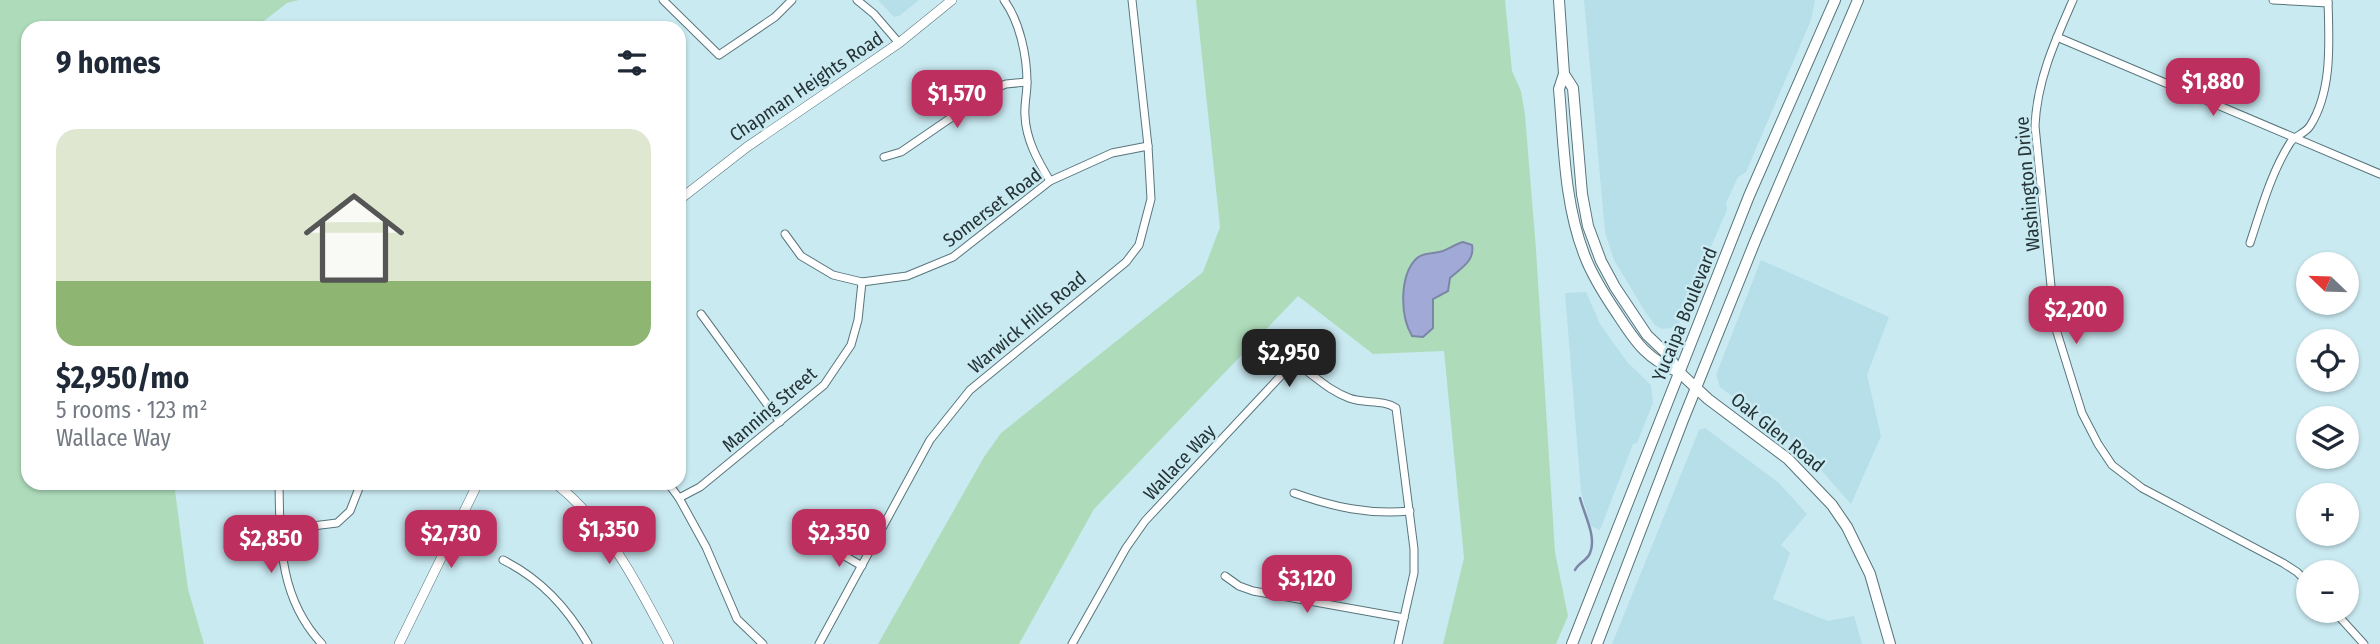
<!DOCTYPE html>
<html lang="en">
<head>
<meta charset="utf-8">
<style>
  body { margin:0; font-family:"Fira Sans Condensed",sans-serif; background:#f6f6f7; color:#1f2937; height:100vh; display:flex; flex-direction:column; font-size:26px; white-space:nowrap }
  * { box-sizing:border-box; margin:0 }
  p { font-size:23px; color:#747a83 }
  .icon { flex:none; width:38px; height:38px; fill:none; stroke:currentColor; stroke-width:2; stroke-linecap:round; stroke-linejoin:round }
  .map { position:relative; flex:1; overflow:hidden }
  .details { position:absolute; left:21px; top:21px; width:665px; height:469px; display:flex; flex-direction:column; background:#fff; border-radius:21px; box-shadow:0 2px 5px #0004 }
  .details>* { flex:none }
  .needle { width:46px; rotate:293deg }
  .tools { position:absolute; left:2296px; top:252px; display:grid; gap:14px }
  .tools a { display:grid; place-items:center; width:63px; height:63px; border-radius:50%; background:#fff; box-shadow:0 2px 5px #0004; font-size:35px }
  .price { position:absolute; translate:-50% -60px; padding:0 16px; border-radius:14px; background:#bd2f5e; color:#fff; font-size:23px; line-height:46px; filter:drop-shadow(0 2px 4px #0008) }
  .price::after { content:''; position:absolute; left:50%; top:42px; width:21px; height:16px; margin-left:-10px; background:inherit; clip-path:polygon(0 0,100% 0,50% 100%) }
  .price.on { background:#222; color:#fff }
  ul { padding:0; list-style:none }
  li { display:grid; align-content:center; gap:14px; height:371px; padding:0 35px }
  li+li { border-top:2px solid #e0e1e3 }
  li span { display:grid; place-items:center; height:217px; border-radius:21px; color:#555 }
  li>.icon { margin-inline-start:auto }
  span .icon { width:126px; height:126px; fill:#fffc; stroke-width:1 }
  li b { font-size:30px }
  h2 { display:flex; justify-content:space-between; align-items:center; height:84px; padding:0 35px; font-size:30px }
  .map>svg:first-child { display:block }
  .built { fill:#b6dfe9 }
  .green { fill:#aedcbb }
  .water { fill:#a1aad7; stroke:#7c86a7; stroke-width:2 }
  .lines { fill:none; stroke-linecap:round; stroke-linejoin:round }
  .stream { stroke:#7c86a7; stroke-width:2.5 }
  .minor-casing { stroke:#58757c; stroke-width:9 }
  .tertiary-casing { stroke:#58757c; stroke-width:10 }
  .secondary-casing { stroke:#58757c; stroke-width:12 }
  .minor { stroke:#fff; stroke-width:7 }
  .tertiary { stroke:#fff; stroke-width:9 }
  .secondary { stroke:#fff; stroke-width:10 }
  .labels { text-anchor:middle; stroke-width:5; stroke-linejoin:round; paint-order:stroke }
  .street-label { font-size:19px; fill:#263336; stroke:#caeaf2 }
</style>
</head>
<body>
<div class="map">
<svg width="2380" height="644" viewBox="0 0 2380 644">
  <rect width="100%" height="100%" fill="#caeaf2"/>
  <g class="built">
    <polygon points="878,0 919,0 899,16 894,17"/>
    <polygon points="1584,0 1815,0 1811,20 1746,172 1738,177 1726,203 1727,210 1706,258 1686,313 1677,326 1671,328 1662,329 1655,325 1646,313 1614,260 1605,232"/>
    <polygon points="1761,260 1889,317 1867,375 1881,436 1851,504 1804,451 1720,387 1716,375"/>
    <polygon points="1586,292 1600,324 1614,344 1628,363 1651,385 1653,403 1637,443 1633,444 1600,530 1591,526 1581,492 1565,293"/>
    <polygon points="1705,428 1779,483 1807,514 1781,545 1790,553 1773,599 1828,621 1854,616 1862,644 1612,644 1699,430"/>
  </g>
  <g class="green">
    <polygon points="0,0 299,0 287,3 255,28 28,28 28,483 174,483 188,589 204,644 0,644"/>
    <polygon points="1196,0 1505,0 1512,71 1521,91 1525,115 1536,249 1555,552 1568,616 1556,644 1443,644 1464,558 1444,351 1373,354 1298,296 1094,509 1019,644 878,644 984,457 1001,433 1203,272 1220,227"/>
  </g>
  <path class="water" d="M1463,242L1472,245C1475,261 1461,268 1450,278L1448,291L1433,299V328L1423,337L1412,336C1400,316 1399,275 1417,258C1424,252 1435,254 1443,251C1450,248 1456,244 1463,242Z"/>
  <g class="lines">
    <path class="stream" d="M1575,570C1579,562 1587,561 1590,553C1597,537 1584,514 1580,498"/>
    <g class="minor-casing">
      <g id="minor">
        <polyline points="663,0 719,55 775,17 792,0"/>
        <polyline points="857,0 874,14 899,43"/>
        <path d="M1004,0C1020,22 1027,56 1027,83C1027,94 1024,105 1025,116C1026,140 1038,161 1050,181"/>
        <path d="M2073,0C2055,41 2037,80 2035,126L2055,326L2082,413L2098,444L2112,465L2142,488L2283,563L2297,572L2308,583"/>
        <polyline points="2273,0 2328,3"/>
        <polyline points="2057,37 2380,174"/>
        <polyline points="884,157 901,152 993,89 1006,84 1027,82"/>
        <polyline points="785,234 801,256 833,275 862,282 907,276 953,257 1050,181 1112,153 1148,146"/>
        <path d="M2250,243C2261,210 2271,173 2290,143C2295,135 2305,134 2310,126C2333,90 2329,40 2328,0"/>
        <polyline points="701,314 780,422"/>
        <path d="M279,483C280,543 279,598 322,644"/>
        <polyline points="668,483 679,498 706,547 737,619 763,644"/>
        <path d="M1294,493C1333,507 1369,515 1410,511"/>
        <polyline points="679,498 700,487 824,385 851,345 858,320 862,282"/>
        <polyline points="280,530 337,523 350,511 361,483"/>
        <polyline points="829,547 862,566"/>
        <path d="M503,560C541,579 567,607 588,644"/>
        <polyline points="1225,576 1239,586 1253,591 1404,618"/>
        <polyline points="2334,611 2364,644"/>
        <polyline points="819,644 930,440 970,390 1126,262 1139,245 1151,199 1148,146 1132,0"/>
        <path d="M1072,644L1126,548L1145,521L1291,365H1298C1317,377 1326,389 1349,398C1365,404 1382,399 1396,408L1414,549V573L1398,644"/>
      </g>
    </g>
    <g class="tertiary-casing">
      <g id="tertiary">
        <polyline points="679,200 747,147 899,43 952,0"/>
        <path d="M555,483C609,526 638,585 669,644"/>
        <polyline points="399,644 478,483"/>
      </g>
    </g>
    <g class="secondary-casing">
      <g id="secondary">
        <path d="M1559,0L1564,74L1559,89C1564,144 1564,202 1584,254C1592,276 1605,296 1618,315C1636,343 1648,360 1679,372"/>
        <polyline points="1564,74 1573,88 1582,194 1588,226 1601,261 1615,287 1647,335 1668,355 1679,372 1708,399 1788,459 1832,505 1847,527 1870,574 1890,644"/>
        <polyline points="1572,644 1749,196 1835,0"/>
        <polyline points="1597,644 1683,420 1756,239 1858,0"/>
      </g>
    </g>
    <use href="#minor" class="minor"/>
    <use href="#tertiary" class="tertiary"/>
    <use href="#secondary" class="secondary"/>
  </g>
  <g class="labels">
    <g class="street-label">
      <text transform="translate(806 86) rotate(-34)" y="7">Chapman Heights Road</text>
      <text transform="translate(2027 184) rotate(-95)" y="7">Washington Drive</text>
      <text transform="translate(992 207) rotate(-37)" y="7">Somerset Road</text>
      <text transform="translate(1684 314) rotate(-68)" y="7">Yucaipa Boulevard</text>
      <text transform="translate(1027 322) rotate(-40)" y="7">Warwick Hills Road</text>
      <text transform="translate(769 409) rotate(-41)" y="7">Manning Street</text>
      <text transform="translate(1778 432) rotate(39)" y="7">Oak Glen Road</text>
      <text transform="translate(1179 462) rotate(-47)" y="7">Wallace Way</text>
    </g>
  </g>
</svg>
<div class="tools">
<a><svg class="needle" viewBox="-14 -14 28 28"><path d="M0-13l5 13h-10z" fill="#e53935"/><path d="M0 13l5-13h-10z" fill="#747a83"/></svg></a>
<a><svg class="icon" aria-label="locate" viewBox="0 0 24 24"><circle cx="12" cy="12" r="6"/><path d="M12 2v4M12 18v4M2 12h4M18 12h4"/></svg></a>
<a><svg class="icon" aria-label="layers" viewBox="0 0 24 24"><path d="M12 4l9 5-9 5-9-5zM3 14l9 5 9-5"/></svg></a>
<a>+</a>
<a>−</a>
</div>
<b class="price" style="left:2213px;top:118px">$1,880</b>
<b class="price" style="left:957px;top:130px">$1,570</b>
<b class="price" style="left:2076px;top:346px">$2,200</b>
<b class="price on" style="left:1289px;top:389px">$2,950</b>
<b class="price" style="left:609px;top:566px">$1,350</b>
<b class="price" style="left:839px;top:569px">$2,350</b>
<b class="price" style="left:451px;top:570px">$2,730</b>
<b class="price" style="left:271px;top:575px">$2,850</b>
<b class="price" style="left:1307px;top:615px">$3,120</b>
<section class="details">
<h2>9 homes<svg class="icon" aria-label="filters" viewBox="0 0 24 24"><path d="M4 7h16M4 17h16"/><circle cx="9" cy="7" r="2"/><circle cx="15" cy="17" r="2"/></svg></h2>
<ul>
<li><span style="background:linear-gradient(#dfe7d0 70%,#8fb573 0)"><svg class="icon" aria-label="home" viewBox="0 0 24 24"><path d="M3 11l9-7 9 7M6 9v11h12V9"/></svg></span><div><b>$2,950/mo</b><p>5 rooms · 123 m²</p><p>Wallace Way</p></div></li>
</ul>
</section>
</div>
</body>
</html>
